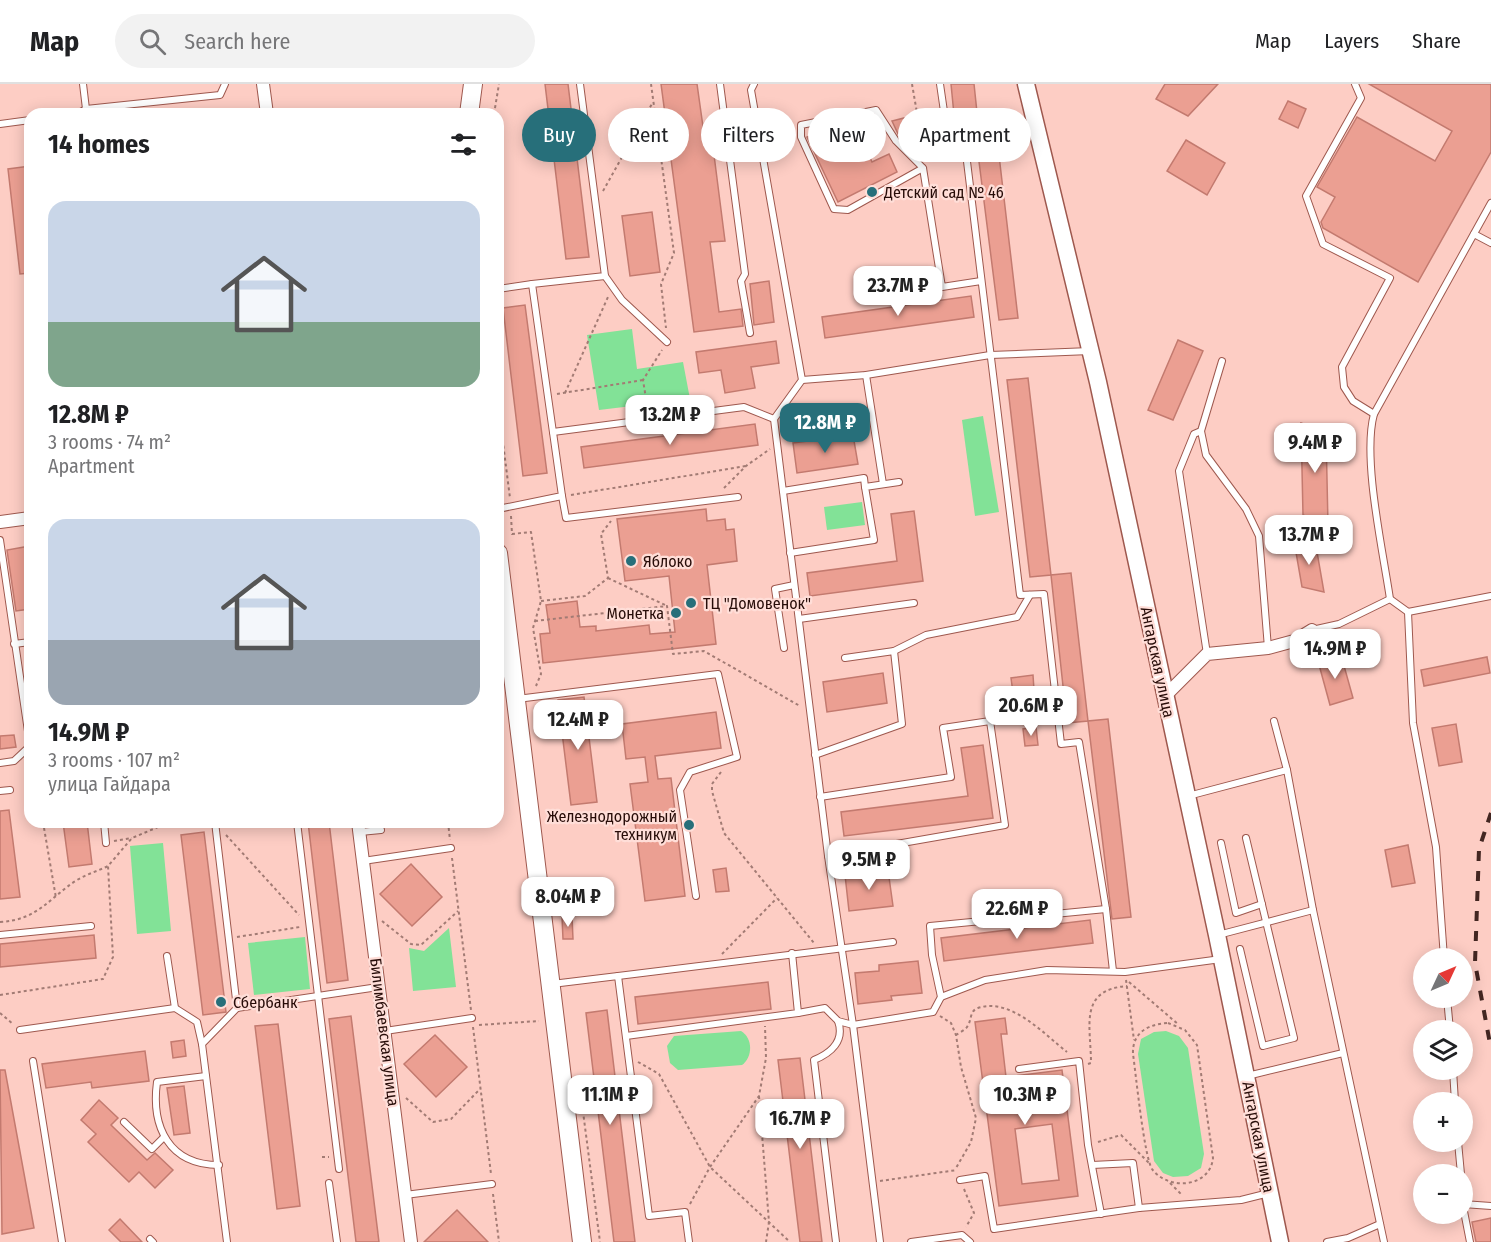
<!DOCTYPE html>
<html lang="en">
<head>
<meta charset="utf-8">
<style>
  body { margin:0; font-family:"Fira Sans Condensed",sans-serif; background:#f2f2f2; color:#202124; height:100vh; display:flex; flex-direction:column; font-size:22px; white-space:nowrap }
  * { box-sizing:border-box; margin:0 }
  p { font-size:20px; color:#757577 }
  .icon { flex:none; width:33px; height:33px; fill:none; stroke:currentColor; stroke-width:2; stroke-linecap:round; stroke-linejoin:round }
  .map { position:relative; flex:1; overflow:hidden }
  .panel { position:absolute; left:24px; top:24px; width:480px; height:720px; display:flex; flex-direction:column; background:#fff; border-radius:18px; box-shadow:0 3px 15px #0003 }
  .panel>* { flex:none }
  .guide { position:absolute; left:522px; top:24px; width:570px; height:54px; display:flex; gap:12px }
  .needle { width:39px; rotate:46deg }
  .buttons { position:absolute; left:1413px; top:864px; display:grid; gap:12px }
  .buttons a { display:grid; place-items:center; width:60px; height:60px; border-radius:50%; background:#fff; box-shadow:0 3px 15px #0003; font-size:30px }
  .price { position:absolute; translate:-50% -51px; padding:0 14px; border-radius:12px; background:#fff; color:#222; font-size:20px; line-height:39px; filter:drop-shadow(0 2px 3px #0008) }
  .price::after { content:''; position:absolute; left:50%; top:36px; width:18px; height:14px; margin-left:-9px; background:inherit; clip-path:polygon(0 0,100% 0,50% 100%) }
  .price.on { background:#276f7a; color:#fff }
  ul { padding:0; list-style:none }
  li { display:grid; align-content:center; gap:12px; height:318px; padding:0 24px }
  li span { display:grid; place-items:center; height:186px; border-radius:18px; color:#555 }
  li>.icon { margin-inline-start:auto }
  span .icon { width:108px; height:108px; fill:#fffc; stroke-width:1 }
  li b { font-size:26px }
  h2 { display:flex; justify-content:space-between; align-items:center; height:72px; padding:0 24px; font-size:26px }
  .tag { padding:0 21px; border-radius:27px; background:#fff; box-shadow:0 3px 15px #0003; font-size:21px; line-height:54px }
  .tag.on { background:#276f7a; color:#fff }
  header { display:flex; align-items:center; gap:36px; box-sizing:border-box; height:84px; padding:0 30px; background:#fff; border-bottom:2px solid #e0e0e0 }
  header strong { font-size:28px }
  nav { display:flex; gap:33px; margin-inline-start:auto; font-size:21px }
  .search { width:420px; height:54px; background:#f2f2f2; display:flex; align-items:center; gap:15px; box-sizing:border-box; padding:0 21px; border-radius:33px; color:#757577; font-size:22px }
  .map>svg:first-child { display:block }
  .green { fill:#82e297 }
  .building { fill:#eb9f92; stroke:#c37a6f; stroke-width:1.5; fill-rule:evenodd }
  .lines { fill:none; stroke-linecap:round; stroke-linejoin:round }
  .service-casing { stroke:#9e584e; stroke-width:8 }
  .minor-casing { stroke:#9e584e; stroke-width:14 }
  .tertiary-casing { stroke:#9e584e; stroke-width:19 }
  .secondary-casing { stroke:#9e584e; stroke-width:20 }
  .path { stroke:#a27b74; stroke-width:2; stroke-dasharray:3 3; stroke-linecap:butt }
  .service { stroke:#fff; stroke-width:6 }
  .minor { stroke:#fff; stroke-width:12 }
  .tertiary { stroke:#fff; stroke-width:16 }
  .secondary { stroke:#fff; stroke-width:18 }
  .rail { stroke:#432621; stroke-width:4; stroke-dasharray:10 10; stroke-linecap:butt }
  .poi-dot { fill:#276f7a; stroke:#ffded8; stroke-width:2 }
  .labels { text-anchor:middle; stroke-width:4.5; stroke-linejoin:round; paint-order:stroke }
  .poi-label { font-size:16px; fill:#270c08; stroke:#ffded8; text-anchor:start }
  .street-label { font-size:16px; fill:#270c08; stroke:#ffded8 }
</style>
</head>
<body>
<header>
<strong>Map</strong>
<div class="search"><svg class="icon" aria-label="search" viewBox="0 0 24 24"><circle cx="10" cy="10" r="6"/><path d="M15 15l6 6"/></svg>Search here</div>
<nav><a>Map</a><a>Layers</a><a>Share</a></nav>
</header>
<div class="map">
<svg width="1491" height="1158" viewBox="0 0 1491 1158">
  <rect width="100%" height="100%" fill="#fdcdc4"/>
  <g class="green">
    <polygon points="632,245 637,285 683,278 690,315 599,326 587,251"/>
    <polygon points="983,332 999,428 975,432 962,336"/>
    <polygon points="862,418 865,441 827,446 824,423"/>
    <polygon points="163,759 171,847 137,850 130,762"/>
    <polygon points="449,844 456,903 413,907 409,864 424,867"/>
    <polygon points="305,853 310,905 254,911 248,859"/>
    <path d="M741,947C753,954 753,973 742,981L678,986L670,979L667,962L674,952Z"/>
    <polygon points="1166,947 1179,952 1188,964 1204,1070 1201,1084 1188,1092 1173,1093 1163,1089 1154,1077 1138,970 1141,955 1154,948"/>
  </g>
  <g class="building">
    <polygon points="545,0 568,0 589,173 566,175"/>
    <polygon points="661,0 697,0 706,64 713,63 725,157 710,158 719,228 741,225 743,242 694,248"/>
    <polygon points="951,0 974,0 978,38 975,38 995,37 1018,234 999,236 974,38 955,41"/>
    <polygon points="1165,0 1218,0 1188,32 1156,15"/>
    <polygon points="1369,0 1491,0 1491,68 1418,198 1323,144 1321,138 1335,113 1317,103 1357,33 1435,77 1452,47"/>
    <polygon points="1288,17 1306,25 1298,44 1279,35"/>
    <polygon points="904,34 909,50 899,52 892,37"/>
    <polygon points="866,37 875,55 864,60 872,78 889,70 897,88 838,118 807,53 825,45 834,66 853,57 848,46"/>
    <polygon points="1186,56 1225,79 1207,111 1167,87"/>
    <polygon points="30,82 30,189 20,190 8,85"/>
    <polygon points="652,128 660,188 630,192 622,132"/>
    <polygon points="769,197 774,238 754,241 750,200"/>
    <polygon points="971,212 974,233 825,254 822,233"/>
    <polygon points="525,221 547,389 523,392 503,224"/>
    <polygon points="1178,256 1203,267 1173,336 1148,326"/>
    <polygon points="776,257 779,279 751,283 755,304 725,309 721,286 699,289 696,268"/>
    <polygon points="1028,294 1051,491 1030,493 1007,296"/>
    <polygon points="1301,339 1326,349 1328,441 1303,431"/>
    <polygon points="755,340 758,361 584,384 581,363"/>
    <polygon points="853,351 858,380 797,389 793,359"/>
    <polygon points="706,425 707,437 725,435 726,446 734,445 737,477 707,481 716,560 543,579 540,550 550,549 546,521 577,517 580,543 596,542 596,547 649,541 650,550 675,548 669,492 625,497 617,435"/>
    <polygon points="914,427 923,497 810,512 807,489 897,477 891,430"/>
    <polygon points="1294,457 1316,462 1324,508 1302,503"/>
    <polygon points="30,462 30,525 16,527 7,466"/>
    <polygon points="1071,489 1088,637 1067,639 1051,491"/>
    <polygon points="1341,571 1353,614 1330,621 1318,577"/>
    <polygon points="1487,573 1490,589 1424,602 1421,586"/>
    <polygon points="883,589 887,619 827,628 823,598"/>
    <polygon points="1033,591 1034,606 1013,609 1011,594"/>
    <polygon points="584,613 597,718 571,721 558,616"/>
    <polygon points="716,628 721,664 655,672 658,695 671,694 685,812 645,817 630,700 648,698 645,673 626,675 622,640"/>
    <polygon points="1108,635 1131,833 1112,835 1088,637"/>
    <polygon points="1456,640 1462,678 1439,682 1432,644"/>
    <polygon points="1036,643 1038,661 1025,662 1023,645"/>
    <polygon points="14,651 16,663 0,665 0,652"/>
    <polygon points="983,661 993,734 844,752 841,728 968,712 961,664"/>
    <polygon points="9,726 20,813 0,815 0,727"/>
    <polygon points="63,738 87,738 92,780 69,783"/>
    <polygon points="308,738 329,738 348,896 327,899"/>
    <polygon points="204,748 226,928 203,931 181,751"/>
    <polygon points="1408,761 1415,799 1392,803 1385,766"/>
    <polygon points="411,780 442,813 412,842 380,810"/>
    <polygon points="726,784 729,807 716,808 713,786"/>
    <polygon points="888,786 893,822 849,827 845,791"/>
    <polygon points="562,833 572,833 573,855 563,855"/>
    <polygon points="1090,836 1093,859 944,877 941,854"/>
    <polygon points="94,851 96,874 0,883 0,860"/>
    <polygon points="918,877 922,909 891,912 892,916 858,920 855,889 879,887 879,881"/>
    <polygon points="768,898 771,925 638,940 635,913"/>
    <polygon points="607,926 635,1158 614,1158 586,929"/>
    <polygon points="351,932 379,1158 356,1158 329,935"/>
    <path d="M1005,934L1007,950H1001L1006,993L1062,986L1078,1112L999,1122L975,938ZM1052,1040L1059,1096L1022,1100L1015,1045Z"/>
    <polygon points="278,940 300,1122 277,1125 255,942"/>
    <polygon points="435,951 467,983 436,1013 404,980"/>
    <polygon points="184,956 186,972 173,974 171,958"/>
    <polygon points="145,967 149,997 92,1004 91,998 46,1004 42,980"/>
    <polygon points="800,974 822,1158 800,1158 778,976"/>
    <polygon points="0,986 5,986 34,1144 2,1150"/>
    <polygon points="184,1002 190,1049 174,1051 167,1004"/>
    <polygon points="99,1016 118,1034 111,1041 147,1076 155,1069 173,1086 155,1104 139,1088 129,1098 88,1058 96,1050 81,1036"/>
    <polygon points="457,1126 488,1158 424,1158"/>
    <polygon points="1491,1134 1491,1158 1476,1158 1472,1138"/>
    <polygon points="120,1135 142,1158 121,1158 109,1146"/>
  </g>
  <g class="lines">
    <g class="service-casing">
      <g id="service">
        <polyline points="83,0 86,25"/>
        <polyline points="720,0 745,190 741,197 750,249"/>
        <polyline points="754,0 751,6 802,296 774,335 828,772 853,941 880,1158"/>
        <polyline points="940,0 948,55 964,53 1020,511 1044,510 1061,660 1079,658 1106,825 1113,887"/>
        <polyline points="1355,0 1361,14 1306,112 1323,160 1390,194 1342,283 1344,303 1353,317 1374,330"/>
        <polyline points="77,30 86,25 220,11 225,0"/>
        <polyline points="0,40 30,36"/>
        <polyline points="923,84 896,57 876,26 801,41 801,53 834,125 848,126 923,84 942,203 981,197"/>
        <polyline points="1474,150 1491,159"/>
        <polyline points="605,192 622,216 667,258"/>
        <polyline points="498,205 532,200"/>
        <polyline points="866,291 883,400"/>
        <polyline points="802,296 866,291 990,271 1090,267"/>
        <polyline points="1201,347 1206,371 1246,425 1259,452 1268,564"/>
        <polyline points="553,348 744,323 774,335"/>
        <polyline points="783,407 864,394 865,403"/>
        <polyline points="562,412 566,434 738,413"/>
        <polyline points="498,425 562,412 532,200 605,192 580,0"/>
        <polyline points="0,456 30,661"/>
        <polyline points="790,469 874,456 865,403 899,398"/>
        <polyline points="1408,528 1491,512"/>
        <polyline points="799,535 914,519"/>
        <polyline points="1312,546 1339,540 1390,515"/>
        <polyline points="14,560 30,558"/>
        <polyline points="784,564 775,505 794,501"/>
        <polyline points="894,567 926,551 1017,533 1030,511"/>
        <polyline points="1207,570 1179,387 1194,350 1201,347 1222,277"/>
        <polyline points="517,615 718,590 737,673 690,688 680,706 696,812"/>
        <polyline points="1274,637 1287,686 1313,826 1384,1158"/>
        <polyline points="815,671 902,640 894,567 845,574"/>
        <polyline points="0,679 14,677 30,662"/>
        <polyline points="0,707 10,706"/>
        <polyline points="1188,712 1287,686"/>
        <polyline points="820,713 951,693 943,644 990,637 1005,741 828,772"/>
        <polyline points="104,738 106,759"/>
        <polyline points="215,738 237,924"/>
        <polyline points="297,738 339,1085"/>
        <polyline points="360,748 381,746"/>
        <polyline points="1221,759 1236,829 1262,820"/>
        <polyline points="363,777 451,764"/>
        <polyline points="0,851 91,842"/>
        <polyline points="1218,851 1313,826"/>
        <polyline points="1240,865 1263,962 1294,954 1246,754"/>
        <polyline points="167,872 175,924 197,938 202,960"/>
        <path d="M1444,874L1436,763L1413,639L1408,528L1390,515C1383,467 1362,374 1374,330L1491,119"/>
        <polyline points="618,892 893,858"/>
        <polyline points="552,900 618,892 649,1132 685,1128 689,1158"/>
        <polyline points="941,913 985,896 1047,886 1125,888 1221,875"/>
        <polyline points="1447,914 1450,946"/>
        <polyline points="798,929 825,924 838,937 853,941 933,928 941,913 932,871 930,842 1106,825"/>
        <polyline points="20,946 175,924"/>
        <polyline points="385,947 472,934"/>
        <polyline points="626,952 798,929 792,869"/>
        <polyline points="33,977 62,1158"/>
        <polyline points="1019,985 1079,977 1088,1061 1101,1130"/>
        <polyline points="1453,986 1455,1018"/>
        <path d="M206,992L157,998C151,1043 169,1081 219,1081"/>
        <polyline points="1247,992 1343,969"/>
        <polyline points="124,1038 152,1065 164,1053"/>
        <polyline points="1458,1058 1461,1090"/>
        <polyline points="1092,1081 1133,1079 1139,1124"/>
        <polyline points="960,1096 985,1092 994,1145 1139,1124 1241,1116 1269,1109"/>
        <polyline points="329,1099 337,1158"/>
        <polyline points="405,1111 492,1100"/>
        <polyline points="1462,1117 1470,1158"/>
        <polyline points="1463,1120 1491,1122"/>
        <polyline points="150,1155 153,1158"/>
        <polyline points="227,1158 202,960 237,924 378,903"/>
        <path d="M836,1158L814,976C831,969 845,957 838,937"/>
        <polyline points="911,1158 962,1151 970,1158"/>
        <polyline points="1327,1158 1348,1154 1380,1140"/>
      </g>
    </g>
    <g class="minor-casing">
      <g id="minor">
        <polyline points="263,0 267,30"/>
        <polyline points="0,438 30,434"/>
        <polyline points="1165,612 1207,570 1268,564 1294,557 1312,546"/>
        <polyline points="358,738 411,1158"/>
      </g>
    </g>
    <g class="tertiary-casing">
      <polyline id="tertiary" points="1026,0 1098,298 1217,851 1280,1158"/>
    </g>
    <g class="secondary-casing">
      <g id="secondary">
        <polyline points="469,30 473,0"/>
        <polyline points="498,469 582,1158"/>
      </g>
    </g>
    <g class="path">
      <polyline points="651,0 674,169 661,200 666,244"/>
      <polyline points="912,0 917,29 936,45"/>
      <polyline points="494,30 499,0"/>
      <polyline points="603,107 653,18"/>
      <polyline points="565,309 608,213"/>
      <polyline points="557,310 643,296"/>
      <polyline points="498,320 510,414"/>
      <polyline points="648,327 643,296 662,266"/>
      <polyline points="724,404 746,382 770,365"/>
      <polyline points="571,411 746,382"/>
      <polyline points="511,432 512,450 531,448 541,517 533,544 541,590 536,602"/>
      <polyline points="608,494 665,521"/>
      <polyline points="541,517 585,512 608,494 601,450 611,437"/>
      <polyline points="535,537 667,522 673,570 704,567 800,622"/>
      <polyline points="721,688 712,700 712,707 724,749 814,859"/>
      <polyline points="43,738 56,814"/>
      <polyline points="448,738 450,756"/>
      <polyline points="226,751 299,831"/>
      <polyline points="114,757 132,754"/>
      <polyline points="452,774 471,926"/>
      <polyline points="382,837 411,860 421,861 458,827"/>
      <path d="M0,838C38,836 49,814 77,796C87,790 98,787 108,782"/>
      <polyline points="237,853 300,843"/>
      <polyline points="722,870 777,814"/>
      <polyline points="1126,896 1134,956"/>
      <polyline points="1129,898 1179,941"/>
      <polyline points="0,911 103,895 113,873 108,782 132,754 170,738"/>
      <polyline points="0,929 13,940"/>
      <polyline points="940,932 951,939 956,951 961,983 976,1034 971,1058 956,1084"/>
      <path d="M1168,939L1185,946L1197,961L1213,1074C1210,1104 1168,1107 1152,1085C1144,1072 1136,991 1133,970C1132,948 1149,940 1168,939Z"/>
      <polyline points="479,941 539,937"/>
      <polyline points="473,943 491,1090"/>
      <path d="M956,951C959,949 965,946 967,943C972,937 969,927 978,924C1011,913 1045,951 1067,968"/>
      <polyline points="638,978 659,990 710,1083 790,1158"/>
      <path d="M1088,980L1091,979C1091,942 1078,906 1127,902"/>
      <polyline points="579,997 600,1158"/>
      <polyline points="759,1012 769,1138 766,1158"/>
      <polyline points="406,1014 433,1038 451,1035 480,1005"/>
      <polyline points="1098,1058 1121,1051 1149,1079"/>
      <polyline points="322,1073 329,1073"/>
      <polyline points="880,1097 957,1086"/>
      <polyline points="1170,1099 1181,1110"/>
      <polyline points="964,1105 974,1129 966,1143"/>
      <polyline points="493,1110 499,1158"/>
      <polyline points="690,1120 710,1083 759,1012 766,974 765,942"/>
    </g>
    <use href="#service" class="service"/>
    <use href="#minor" class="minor"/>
    <use href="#tertiary" class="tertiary"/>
    <use href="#secondary" class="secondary"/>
    <polyline class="rail" points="1491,729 1479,765 1475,879 1491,965"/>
  </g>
  <g class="poi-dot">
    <circle cx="872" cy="108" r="6"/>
    <circle cx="631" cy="477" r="6"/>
    <circle cx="691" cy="519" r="6"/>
    <circle cx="676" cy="529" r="6"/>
    <circle cx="689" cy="741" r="6"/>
    <circle cx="221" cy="918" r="6"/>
  </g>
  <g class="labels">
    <g class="poi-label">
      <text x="884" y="114">Детский сад № 46</text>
      <text x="643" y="483">Яблоко</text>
      <text x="703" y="525">ТЦ "Домовенок"</text>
      <text x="664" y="535" text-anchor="end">Монетка</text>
      <text x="677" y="738" text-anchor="end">Железнодорожный<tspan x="677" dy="18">техникум</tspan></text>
      <text x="233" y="924">Сбербанк</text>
    </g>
    <g class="street-label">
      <text transform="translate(1158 578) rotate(78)" y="6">Ангарская улица</text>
      <text transform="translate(385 948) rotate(83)" y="6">Билимбаевская улица</text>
      <text transform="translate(1259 1053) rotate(79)" y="6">Ангарская улица</text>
    </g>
  </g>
</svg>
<div class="buttons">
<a><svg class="needle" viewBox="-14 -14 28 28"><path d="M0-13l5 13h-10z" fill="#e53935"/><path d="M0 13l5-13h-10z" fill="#757577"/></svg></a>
<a><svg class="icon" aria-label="layers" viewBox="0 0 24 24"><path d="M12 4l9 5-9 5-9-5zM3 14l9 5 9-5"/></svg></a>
<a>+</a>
<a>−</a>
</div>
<b class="price" style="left:898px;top:233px">23.7M ₽</b>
<b class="price" style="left:670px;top:362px">13.2M ₽</b>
<b class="price on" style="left:825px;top:370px">12.8M ₽</b>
<b class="price" style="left:1315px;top:390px">9.4M ₽</b>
<b class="price" style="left:1309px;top:482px">13.7M ₽</b>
<b class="price" style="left:1335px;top:596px">14.9M ₽</b>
<b class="price" style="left:1031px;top:653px">20.6M ₽</b>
<b class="price" style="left:578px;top:667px">12.4M ₽</b>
<b class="price" style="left:869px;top:807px">9.5M ₽</b>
<b class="price" style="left:568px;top:844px">8.04M ₽</b>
<b class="price" style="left:1017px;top:856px">22.6M ₽</b>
<b class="price" style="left:610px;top:1042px">11.1M ₽</b>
<b class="price" style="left:1025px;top:1042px">10.3M ₽</b>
<b class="price" style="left:800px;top:1066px">16.7M ₽</b>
<div class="guide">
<a class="tag on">Buy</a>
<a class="tag">Rent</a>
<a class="tag">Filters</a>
<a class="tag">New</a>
<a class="tag">Apartment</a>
</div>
<section class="panel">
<h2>14 homes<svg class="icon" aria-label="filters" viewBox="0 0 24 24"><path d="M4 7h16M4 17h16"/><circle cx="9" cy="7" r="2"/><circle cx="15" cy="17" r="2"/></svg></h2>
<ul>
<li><span style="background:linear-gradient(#c9d6e8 65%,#7fa58c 0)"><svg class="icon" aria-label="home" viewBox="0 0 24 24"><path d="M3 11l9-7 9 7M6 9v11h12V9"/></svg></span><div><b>12.8M ₽</b><p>3 rooms · 74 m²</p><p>Apartment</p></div></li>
<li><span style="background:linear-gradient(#c9d6e8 65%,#9aa5b1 0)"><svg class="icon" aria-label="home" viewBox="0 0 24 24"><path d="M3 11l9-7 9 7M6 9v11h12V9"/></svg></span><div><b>14.9M ₽</b><p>3 rooms · 107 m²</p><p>улица Гайдара</p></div></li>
</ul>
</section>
</div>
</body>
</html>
